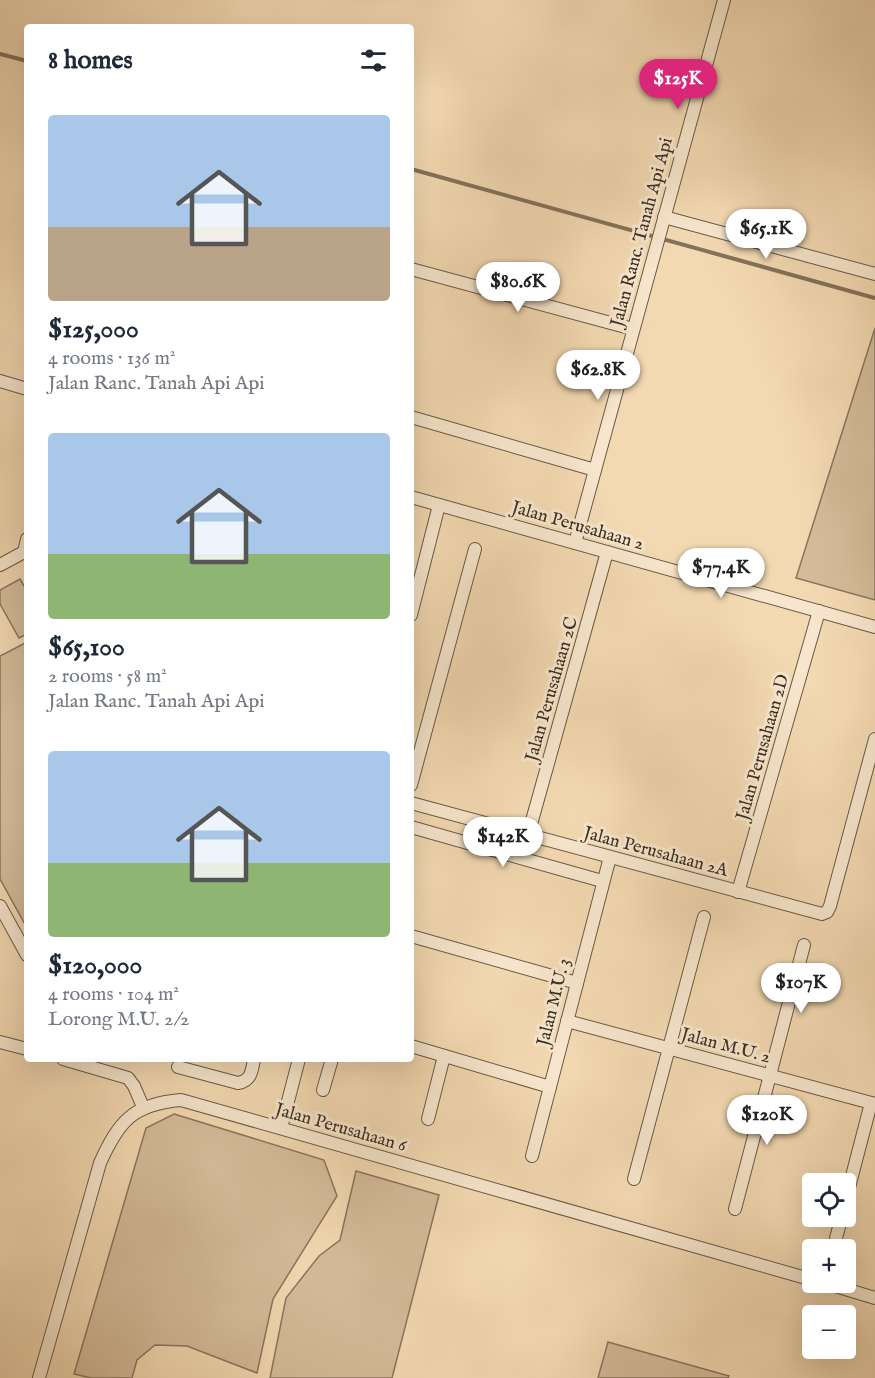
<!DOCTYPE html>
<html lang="en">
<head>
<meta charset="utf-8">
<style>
  body { margin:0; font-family:"IM FELL English",serif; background:#f6f6f7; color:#1f2937; height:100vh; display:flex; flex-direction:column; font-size:22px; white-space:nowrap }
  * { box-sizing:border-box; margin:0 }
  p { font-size:20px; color:#747a83 }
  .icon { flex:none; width:33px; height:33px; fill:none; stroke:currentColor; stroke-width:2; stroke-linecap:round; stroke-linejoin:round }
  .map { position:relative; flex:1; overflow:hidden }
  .sheet { position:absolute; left:24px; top:24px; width:390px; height:1038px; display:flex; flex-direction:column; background:#fff; border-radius:6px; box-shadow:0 6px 24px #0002 }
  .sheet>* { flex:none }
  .fabs { position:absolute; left:802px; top:1173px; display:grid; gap:12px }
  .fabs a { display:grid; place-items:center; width:54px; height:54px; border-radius:6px; background:#fff; box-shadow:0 6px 24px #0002; font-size:30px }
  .price { position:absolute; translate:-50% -51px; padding:0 14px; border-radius:21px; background:#fff; color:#222; font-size:20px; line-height:39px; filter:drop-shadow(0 2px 3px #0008) }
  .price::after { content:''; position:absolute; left:50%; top:36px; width:18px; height:14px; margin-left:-9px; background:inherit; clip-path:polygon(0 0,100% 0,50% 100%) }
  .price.current { background:#db2777; color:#fff }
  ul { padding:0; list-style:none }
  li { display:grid; align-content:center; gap:12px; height:318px; padding:0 24px }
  li span { display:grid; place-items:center; height:186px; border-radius:6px; color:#555 }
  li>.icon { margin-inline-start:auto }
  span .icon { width:108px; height:108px; fill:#fffc; stroke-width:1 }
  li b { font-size:26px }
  h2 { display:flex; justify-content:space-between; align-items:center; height:72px; padding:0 24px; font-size:26px }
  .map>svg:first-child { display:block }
  .green { fill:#d4bc9a; stroke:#88765e; stroke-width:1.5 }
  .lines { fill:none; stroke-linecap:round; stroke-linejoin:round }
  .stream { stroke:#84725b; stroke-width:4 }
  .minor-casing { stroke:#695a46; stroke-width:14 }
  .minor { stroke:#f7e6cd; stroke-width:12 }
  .labels { text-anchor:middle; stroke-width:6; stroke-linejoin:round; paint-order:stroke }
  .street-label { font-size:18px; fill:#3b2f22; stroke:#f7e6cd }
</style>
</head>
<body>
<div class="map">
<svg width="875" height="1378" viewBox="0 0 875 1378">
  <rect width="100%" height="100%" fill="#f3d9b2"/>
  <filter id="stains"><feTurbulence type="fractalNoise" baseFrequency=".00333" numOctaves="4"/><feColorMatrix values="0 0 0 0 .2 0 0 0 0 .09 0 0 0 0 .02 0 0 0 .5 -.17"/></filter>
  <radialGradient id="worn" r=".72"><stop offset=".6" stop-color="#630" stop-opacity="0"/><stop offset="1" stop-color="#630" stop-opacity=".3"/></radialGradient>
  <g class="green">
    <polygon points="875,328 875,600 796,578"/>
    <polygon points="20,579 27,591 27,634 19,638 0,604 0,590"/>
    <polygon points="27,642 27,928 0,879 0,656"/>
    <polygon points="174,1114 324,1160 337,1196 273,1299 257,1373 187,1346 155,1345 137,1360 132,1378 91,1378 74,1374 146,1128"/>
    <polygon points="356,1171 439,1195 392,1378 270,1378 286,1298 319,1256 340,1240"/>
    <polygon points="608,1342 729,1376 728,1378 598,1378"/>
  </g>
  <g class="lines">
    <g class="stream">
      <polyline points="0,54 27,61"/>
      <polyline points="411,169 875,298"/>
    </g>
    <g class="minor-casing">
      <g id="minor">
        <polyline points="664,217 875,274"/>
        <polyline points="411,269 633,329"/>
        <polyline points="0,381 27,389"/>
        <polyline points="411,417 595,470"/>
        <polyline points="411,497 875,627"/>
        <polyline points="575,543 724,0"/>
        <polyline points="0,565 24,552 27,539"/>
        <polyline points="411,615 439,505"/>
        <polyline points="411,785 475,549"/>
        <polyline points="411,803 822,914 827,912 830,906 875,739"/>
        <polyline points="411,827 602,881"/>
        <polyline points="528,835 607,552"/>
        <polyline points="738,892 819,611"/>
        <polyline points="0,906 27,955"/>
        <polyline points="411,936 577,983"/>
        <polyline points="567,1021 875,1104"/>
        <polyline points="0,1042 27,1049"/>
        <polyline points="411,1046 550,1087"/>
        <polyline points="63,1059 128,1078 134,1086 143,1107"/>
        <path d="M178,1067L238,1083C251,1081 252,1071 254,1059"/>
        <polyline points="323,1090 332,1059"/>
        <polyline points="428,1119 444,1056"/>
        <polyline points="281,1128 299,1059"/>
        <polyline points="532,1156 610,857"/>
        <polyline points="634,1179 704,917"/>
        <polyline points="846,1199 871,1103"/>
        <polyline points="735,1209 804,945"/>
        <polyline points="836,1238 842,1216"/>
        <polyline points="822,1282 875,1298"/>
        <path d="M39,1378L100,1163C119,1121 133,1104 181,1100L813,1280"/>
      </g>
    </g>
    <use href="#minor" class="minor"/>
  </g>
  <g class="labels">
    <g class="street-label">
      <text transform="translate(641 232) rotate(-75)" y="6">Jalan Ranc. Tanah Api Api</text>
      <text transform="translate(578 525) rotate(16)" y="6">Jalan Perusahaan 2</text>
      <text transform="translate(551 689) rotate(-74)" y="6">Jalan Perusahaan 2C</text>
      <text transform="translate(762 747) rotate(-74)" y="6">Jalan Perusahaan 2D</text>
      <text transform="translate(656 851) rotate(15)" y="6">Jalan Perusahaan 2A</text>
      <text transform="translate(553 1002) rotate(-76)" y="6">Jalan M.U. 3</text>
      <text transform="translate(726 1045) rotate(15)" y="6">Jalan M.U. 2</text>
      <text transform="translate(341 1127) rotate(16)" y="6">Jalan Perusahaan 6</text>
    </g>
  </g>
  <rect width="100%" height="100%" filter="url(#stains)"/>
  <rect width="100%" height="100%" fill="url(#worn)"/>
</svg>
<div class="fabs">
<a><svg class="icon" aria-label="locate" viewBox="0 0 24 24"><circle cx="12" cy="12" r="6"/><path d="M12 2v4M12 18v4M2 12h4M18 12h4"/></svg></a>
<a>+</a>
<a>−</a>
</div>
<b class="price current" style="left:678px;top:110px">$125K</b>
<b class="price" style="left:766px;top:260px">$65.1K</b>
<b class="price" style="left:518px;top:313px">$80.6K</b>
<b class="price" style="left:598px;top:401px">$62.8K</b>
<b class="price" style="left:721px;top:599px">$77.4K</b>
<b class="price" style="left:503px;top:868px">$142K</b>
<b class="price" style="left:801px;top:1014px">$107K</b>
<b class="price" style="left:767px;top:1146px">$120K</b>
<section class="sheet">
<h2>8 homes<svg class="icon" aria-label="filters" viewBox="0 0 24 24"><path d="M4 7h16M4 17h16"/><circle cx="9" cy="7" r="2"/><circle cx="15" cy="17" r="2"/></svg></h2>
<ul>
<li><span style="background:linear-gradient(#a9c7e8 60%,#b9a48a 0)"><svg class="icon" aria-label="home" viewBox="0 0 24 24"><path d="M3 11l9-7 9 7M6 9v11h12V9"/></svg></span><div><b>$125,000</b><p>4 rooms · 136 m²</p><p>Jalan Ranc. Tanah Api Api</p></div></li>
<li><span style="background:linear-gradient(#a9c7e8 65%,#8fb573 0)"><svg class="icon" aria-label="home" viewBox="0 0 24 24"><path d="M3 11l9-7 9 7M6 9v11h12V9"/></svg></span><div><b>$65,100</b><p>2 rooms · 58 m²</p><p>Jalan Ranc. Tanah Api Api</p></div></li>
<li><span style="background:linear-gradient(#a9c7e8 60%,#8fb573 0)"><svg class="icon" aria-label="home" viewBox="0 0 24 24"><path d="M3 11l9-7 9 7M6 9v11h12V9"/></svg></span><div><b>$120,000</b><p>4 rooms · 104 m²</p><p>Lorong M.U. 2/2</p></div></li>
</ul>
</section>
</div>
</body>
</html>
